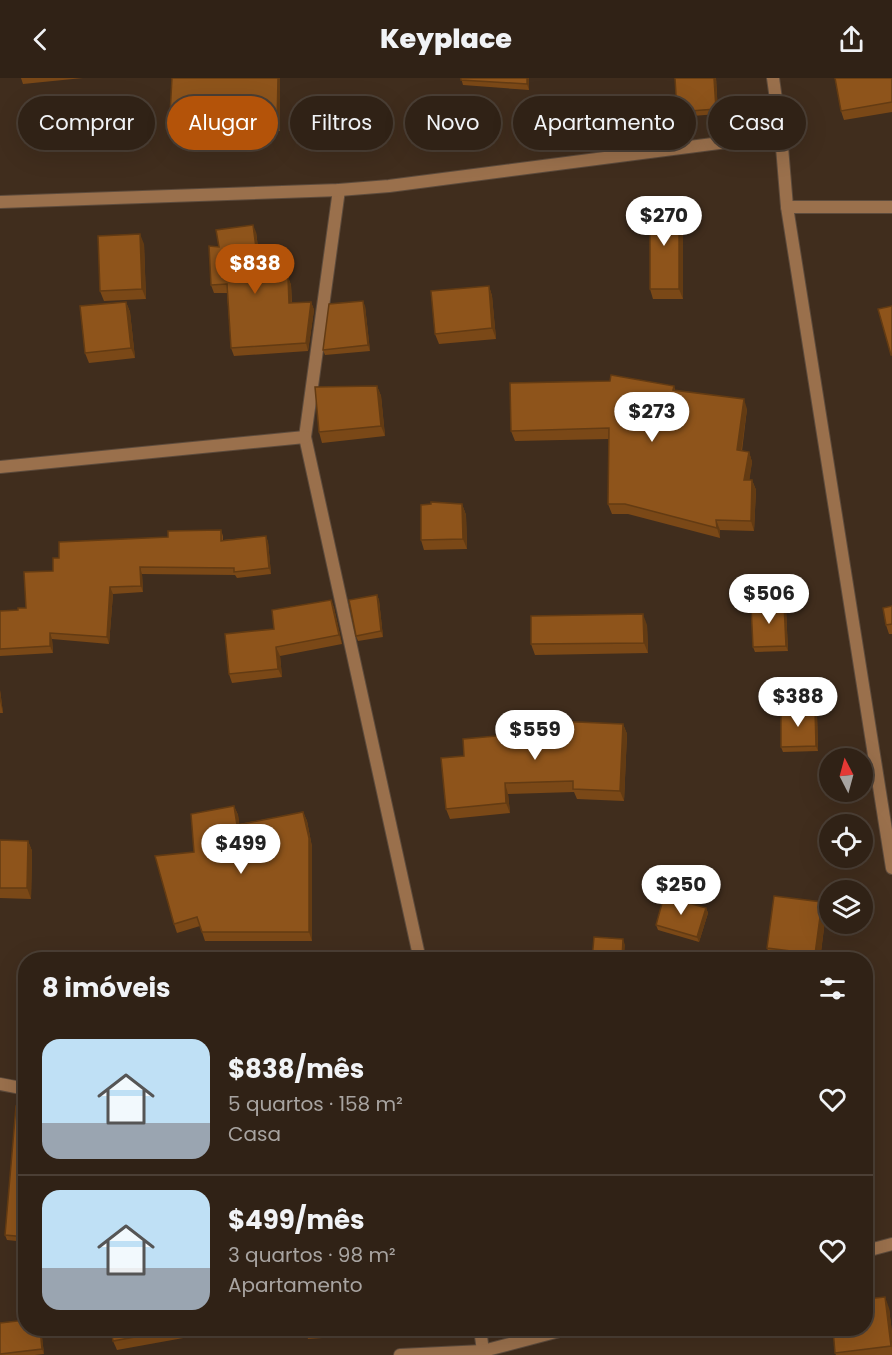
<!DOCTYPE html>
<html lang="pt">
<head>
<meta charset="utf-8">
<style>
  body { margin:0; font-family:Poppins,sans-serif; background:#3c2f23; color:#f1f3f6; height:100vh; display:flex; flex-direction:column; font-size:22px; white-space:nowrap }
  * { box-sizing:border-box; margin:0 }
  p { font-size:20px; color:#a8a4a1 }
  .icon { flex:none; width:33px; height:33px; fill:none; stroke:currentColor; stroke-width:2; stroke-linecap:round; stroke-linejoin:round }
  .map { position:relative; flex:1; overflow:hidden }
  .drawer { position:absolute; left:18px; top:874px; width:855px; height:384px; display:flex; flex-direction:column; background:#302216; border-radius:24px; box-shadow:0 6px 24px #0002,0 0 0 2px #4b3f35 }
  .drawer>* { flex:none }
  .hud { position:absolute; left:18px; top:18px; width:856px; height:54px; display:flex; gap:12px }
  .needle { width:39px; rotate:354deg }
  .tools { position:absolute; left:819px; top:670px; display:grid; gap:12px }
  .tools a { display:grid; place-items:center; width:54px; height:54px; border-radius:50%; background:#302216; box-shadow:0 6px 24px #0002,0 0 0 2px #4b3f35; font-size:30px }
  .price { position:absolute; translate:-50% -51px; padding:0 14px; border-radius:21px; background:#fff; color:#222; font-size:20px; line-height:39px; filter:drop-shadow(0 2px 3px #0008) }
  .price::after { content:''; position:absolute; left:50%; top:36px; width:18px; height:14px; margin-left:-9px; background:inherit; clip-path:polygon(0 0,100% 0,50% 100%) }
  .price.on { background:#b45309; color:#fff }
  ul { padding:0; list-style:none }
  li { display:flex; align-items:center; gap:18px; height:150px; padding:0 24px }
  li+li { border-top:2px solid #4b3f35 }
  li span { display:grid; place-items:center; flex:none; width:168px; height:120px; border-radius:18px; color:#555 }
  li>.icon { margin-inline-start:auto }
  span .icon { width:72px; height:72px; fill:#fffc; stroke-width:1 }
  li b { font-size:26px }
  h2 { display:flex; justify-content:space-between; align-items:center; height:72px; padding:0 24px; font-size:26px }
  .tag { padding:0 21px; border-radius:27px; background:#302216; box-shadow:0 6px 24px #0002,0 0 0 2px #4b3f35; font-size:21px; line-height:54px }
  .tag.on { background:#b45309; color:#fff }
  header { display:flex; justify-content:space-between; align-items:center; height:78px; padding:0 24px; background:#302216; font-size:27px; font-weight:800 }
  .map>svg:first-child { display:block }
  .lines { fill:none; stroke-linecap:round; stroke-linejoin:round }
  .street-casing { stroke:#5d4b3c; stroke-width:14 }
  .street { stroke:#9a704c; stroke-width:12 }
  .wall { fill:#7a4817 }
  .shaded-wall { fill:#633b13 }
  .building { fill:#8e541b; stroke:#633b13; stroke-width:1.5 }
</style>
</head>
<body>
<header><svg class="icon" aria-label="back" viewBox="0 0 24 24"><path d="M15 5l-7 7 7 7"/></svg>Keyplace<svg class="icon" aria-label="share" viewBox="0 0 24 24"><path d="M12 15V3M7 8l5-5 5 5M5 13v7h14v-7"/></svg></header>
<div class="map">
<svg width="892" height="1277" viewBox="0 0 892 1277">
  <rect width="100%" height="100%" fill="#402d1d"/>
  <g class="lines">
    <g class="street-casing">
      <g id="street">
        <polyline points="773,0 781,57 787,129 892,790"/>
        <polyline points="339,112 305,359 420,882"/>
        <polyline points="0,124 339,112 389,108 781,57"/>
        <polyline points="787,129 892,129"/>
        <polyline points="0,389 305,359"/>
        <polyline points="0,1006 26,1011"/>
        <polyline points="866,1173 892,1166"/>
        <polyline points="480,1251 483,1273"/>
        <polyline points="400,1277 483,1273 567,1251"/>
      </g>
    </g>
    <use href="#street" class="street"/>
  </g>
  <g class="wall">
    <polygon points="21,0 83,0 23,6"/>
    <polygon points="280,0 280,53 222,53 222,60 186,62 184,55 183,44 172,43 170,37"/>
    <polygon points="461,0 529,0 529,12 463,7"/>
    <polygon points="716,0 718,36 679,39 677,34"/>
    <polygon points="892,0 892,34 844,42 841,33"/>
    <polygon points="679,127 683,138 683,221 653,221 650,211"/>
    <polygon points="256,154 262,200 288,199 291,207 292,225 311,224 314,232 308,273 234,278 231,270 227,215 214,215 211,207 219,169"/>
    <polygon points="144,166 146,221 104,223 100,213"/>
    <polygon points="489,208 492,218 496,261 439,266 435,256"/>
    <polygon points="126,224 130,234 135,280 89,285 85,275"/>
    <polygon points="365,228 370,273 325,277 323,272"/>
    <polygon points="377,308 381,318 385,358 322,365 319,354"/>
    <polygon points="674,308 675,312 747,331 742,373 749,374 752,384 749,402 752,402 756,412 754,453 720,452 720,460 628,436 612,436 608,426 609,361 515,363 511,353"/>
    <polygon points="462,426 466,437 467,471 424,472 421,462"/>
    <polygon points="221,452 223,458 223,462 266,458 268,464 271,496 237,500 235,497 142,496 143,514 113,516 109,566 52,561 53,575 0,578 0,533 18,532 26,530 53,493 59,480 168,459"/>
    <polygon points="377,517 379,522 383,559 358,563 356,558"/>
    <polygon points="331,522 334,530 342,566 280,578 282,599 232,605 229,596 274,551"/>
    <polygon points="784,525 786,531 788,573 755,574 753,569"/>
    <polygon points="892,528 892,556 889,556 886,547"/>
    <polygon points="647,547 648,575 535,577 531,566"/>
    <polygon points="0,612 3,635 0,635"/>
    <polygon points="815,631 817,636 818,673 783,674 781,669"/>
    <polygon points="623,646 627,656 624,723 577,721 574,714 508,716 510,735 450,741 446,731 464,678"/>
    <polygon points="234,728 238,737 239,746 303,734 307,743 312,769 312,863 205,863 200,848 177,855 174,846 194,774"/>
    <polygon points="0,762 28,763 32,773 31,821 0,820"/>
    <polygon points="822,824 826,834 820,882 785,882 771,880 767,870"/>
    <polygon points="706,830 708,835 699,864 658,852 656,847"/>
    <polygon points="26,1029 26,1164 7,1162 5,1157"/>
    <polygon points="889,1230 892,1255 892,1277 836,1277 835,1275"/>
    <polygon points="0,1245 26,1251 41,1251 44,1276 35,1277 0,1277"/>
    <polygon points="111,1251 211,1251 211,1255 117,1272 113,1263"/>
    <polygon points="305,1251 351,1251 351,1258 308,1261"/>
  </g>
  <g class="shaded-wall">
    <polygon points="278,0 280,0 280,53 277,46"/>
    <polygon points="527,0 529,0 529,12 527,6"/>
    <polygon points="714,0 716,0 718,36 716,31"/>
    <polygon points="219,46 222,53 222,60 219,54"/>
    <polygon points="679,127 683,138 683,221 679,211"/>
    <polygon points="253,147 256,154 263,208 260,200"/>
    <polygon points="140,156 144,166 146,221 142,211"/>
    <polygon points="288,199 291,207 292,233 289,225"/>
    <polygon points="489,208 492,218 496,261 492,250"/>
    <polygon points="363,223 365,228 370,273 368,267"/>
    <polygon points="126,224 130,234 135,280 131,270"/>
    <polygon points="311,224 314,232 308,273 306,265"/>
    <polygon points="377,308 381,318 385,358 381,348"/>
    <polygon points="744,321 747,331 740,382 737,372"/>
    <polygon points="749,374 752,384 748,412 744,402"/>
    <polygon points="752,402 756,412 754,453 751,443"/>
    <polygon points="462,426 466,437 467,471 463,461"/>
    <polygon points="716,442 720,452 720,460 717,450"/>
    <polygon points="266,458 268,464 271,496 269,490"/>
    <polygon points="140,489 142,496 143,514 141,508"/>
    <polygon points="110,509 113,516 109,566 107,559"/>
    <polygon points="377,517 379,522 383,559 381,553"/>
    <polygon points="331,522 334,530 342,566 339,557"/>
    <polygon points="784,525 786,531 788,573 786,568"/>
    <polygon points="643,536 647,547 648,575 644,565"/>
    <polygon points="50,555 52,561 53,575 50,568"/>
    <polygon points="276,569 280,578 282,599 278,591"/>
    <polygon points="0,612 3,635 0,623"/>
    <polygon points="815,631 817,636 818,673 816,668"/>
    <polygon points="623,646 627,656 624,723 620,713"/>
    <polygon points="505,705 508,716 510,735 506,725"/>
    <polygon points="234,728 238,737 241,756 237,747"/>
    <polygon points="303,734 307,743 312,769 312,863 309,854"/>
    <polygon points="28,763 32,773 31,821 27,810"/>
    <polygon points="822,824 826,834 820,882 817,882 815,876"/>
    <polygon points="706,830 708,835 699,864 697,859"/>
    <polygon points="623,861 625,867 624,882 622,882"/>
    <polygon points="885,1219 889,1230 892,1255 892,1271"/>
    <polygon points="40,1251 41,1251 44,1276 42,1271"/>
  </g>
  <g class="building">
    <polygon points="172,0 278,0 277,46 219,46 219,54 184,55 183,38 170,37"/>
    <polygon points="461,0 527,0 527,6 461,2"/>
    <polygon points="675,0 714,0 716,31 677,34"/>
    <polygon points="835,0 892,0 892,24 841,33"/>
    <rect x="650" y="127" width="29" height="84"/>
    <polygon points="253,147 260,200 288,199 289,225 311,224 306,265 231,270 227,206 211,207 209,168 219,169 216,152"/>
    <polygon points="140,156 142,211 100,213 98,158"/>
    <polygon points="489,208 492,250 435,256 431,213"/>
    <polygon points="363,223 368,267 323,272 329,226"/>
    <polygon points="126,224 131,270 85,275 80,228"/>
    <polygon points="892,228 892,277 891,277 878,231"/>
    <polygon points="611,297 674,308 673,312 744,321 737,372 749,374 744,402 752,402 751,443 716,442 717,450 625,426 608,426 609,350 511,353 510,305 610,303"/>
    <polygon points="377,308 381,348 319,354 315,309"/>
    <polygon points="431,424 462,426 463,461 421,462 421,427 431,426"/>
    <polygon points="221,452 221,463 266,458 269,490 234,494 234,490 140,489 141,508 110,509 107,559 50,555 50,568 0,571 0,533 18,532 18,530 26,530 24,494 53,493 53,480 59,480 59,464 168,459 168,453"/>
    <polygon points="377,517 381,553 356,558 349,522"/>
    <polygon points="331,522 339,557 276,569 278,591 229,596 225,556 274,551 272,532"/>
    <polygon points="784,525 786,568 753,569 751,527"/>
    <polygon points="892,528 892,546 886,547 883,530"/>
    <polygon points="643,536 644,565 531,566 531,538"/>
    <polygon points="815,631 816,668 781,669 781,632"/>
    <polygon points="554,643 623,646 620,713 573,711 573,703 505,705 506,725 446,731 441,680 464,678 463,661 517,656 516,645"/>
    <polygon points="234,728 237,747 303,734 309,760 309,854 202,854 197,839 174,846 155,778 194,774 191,736"/>
    <polygon points="0,762 28,763 27,810 0,810"/>
    <polygon points="664,818 706,830 697,859 656,847"/>
    <polygon points="774,818 822,824 815,876 767,870"/>
    <polygon points="594,859 623,861 622,882 592,882"/>
    <polygon points="16,1028 26,1029 26,1159 5,1157"/>
    <polygon points="885,1219 891,1268 835,1275 833,1251 866,1251 866,1221"/>
    <polygon points="26,1242 26,1251 40,1251 42,1271 0,1276 0,1245"/>
    <polygon points="111,1251 177,1251 113,1263"/>
  </g>
</svg>
<div class="tools">
<a><svg class="needle" viewBox="-14 -14 28 28"><path d="M0-13l5 13h-10z" fill="#e53935"/><path d="M0 13l5-13h-10z" fill="#a8a4a1"/></svg></a>
<a><svg class="icon" aria-label="locate" viewBox="0 0 24 24"><circle cx="12" cy="12" r="6"/><path d="M12 2v4M12 18v4M2 12h4M18 12h4"/></svg></a>
<a><svg class="icon" aria-label="layers" viewBox="0 0 24 24"><path d="M12 4l9 5-9 5-9-5zM3 14l9 5 9-5"/></svg></a>
</div>
<b class="price" style="left:664px;top:169px">$270</b>
<b class="price on" style="left:255px;top:217px">$838</b>
<b class="price" style="left:652px;top:365px">$273</b>
<b class="price" style="left:769px;top:547px">$506</b>
<b class="price" style="left:798px;top:650px">$388</b>
<b class="price" style="left:535px;top:683px">$559</b>
<b class="price" style="left:241px;top:797px">$499</b>
<b class="price" style="left:681px;top:838px">$250</b>
<div class="hud">
<a class="tag">Comprar</a>
<a class="tag on">Alugar</a>
<a class="tag">Filtros</a>
<a class="tag">Novo</a>
<a class="tag">Apartamento</a>
<a class="tag">Casa</a>
</div>
<section class="drawer">
<h2>8 imóveis<svg class="icon" aria-label="filters" viewBox="0 0 24 24"><path d="M4 7h16M4 17h16"/><circle cx="9" cy="7" r="2"/><circle cx="15" cy="17" r="2"/></svg></h2>
<ul>
<li><span style="background:linear-gradient(#bfe0f5 70%,#9aa5b1 0)"><svg class="icon" aria-label="home" viewBox="0 0 24 24"><path d="M3 11l9-7 9 7M6 9v11h12V9"/></svg></span><div><b>$838/mês</b><p>5 quartos · 158 m²</p><p>Casa</p></div><svg class="icon" aria-label="heart" viewBox="0 0 24 24"><path d="M12 20l-8-8c-3-5 5-10 8-4 3-6 11-1 8 4z"/></svg></li>
<li><span style="background:linear-gradient(#bfe0f5 65%,#9aa5b1 0)"><svg class="icon" aria-label="home" viewBox="0 0 24 24"><path d="M3 11l9-7 9 7M6 9v11h12V9"/></svg></span><div><b>$499/mês</b><p>3 quartos · 98 m²</p><p>Apartamento</p></div><svg class="icon" aria-label="heart" viewBox="0 0 24 24"><path d="M12 20l-8-8c-3-5 5-10 8-4 3-6 11-1 8 4z"/></svg></li>
</ul>
</section>
</div>
</body>
</html>
